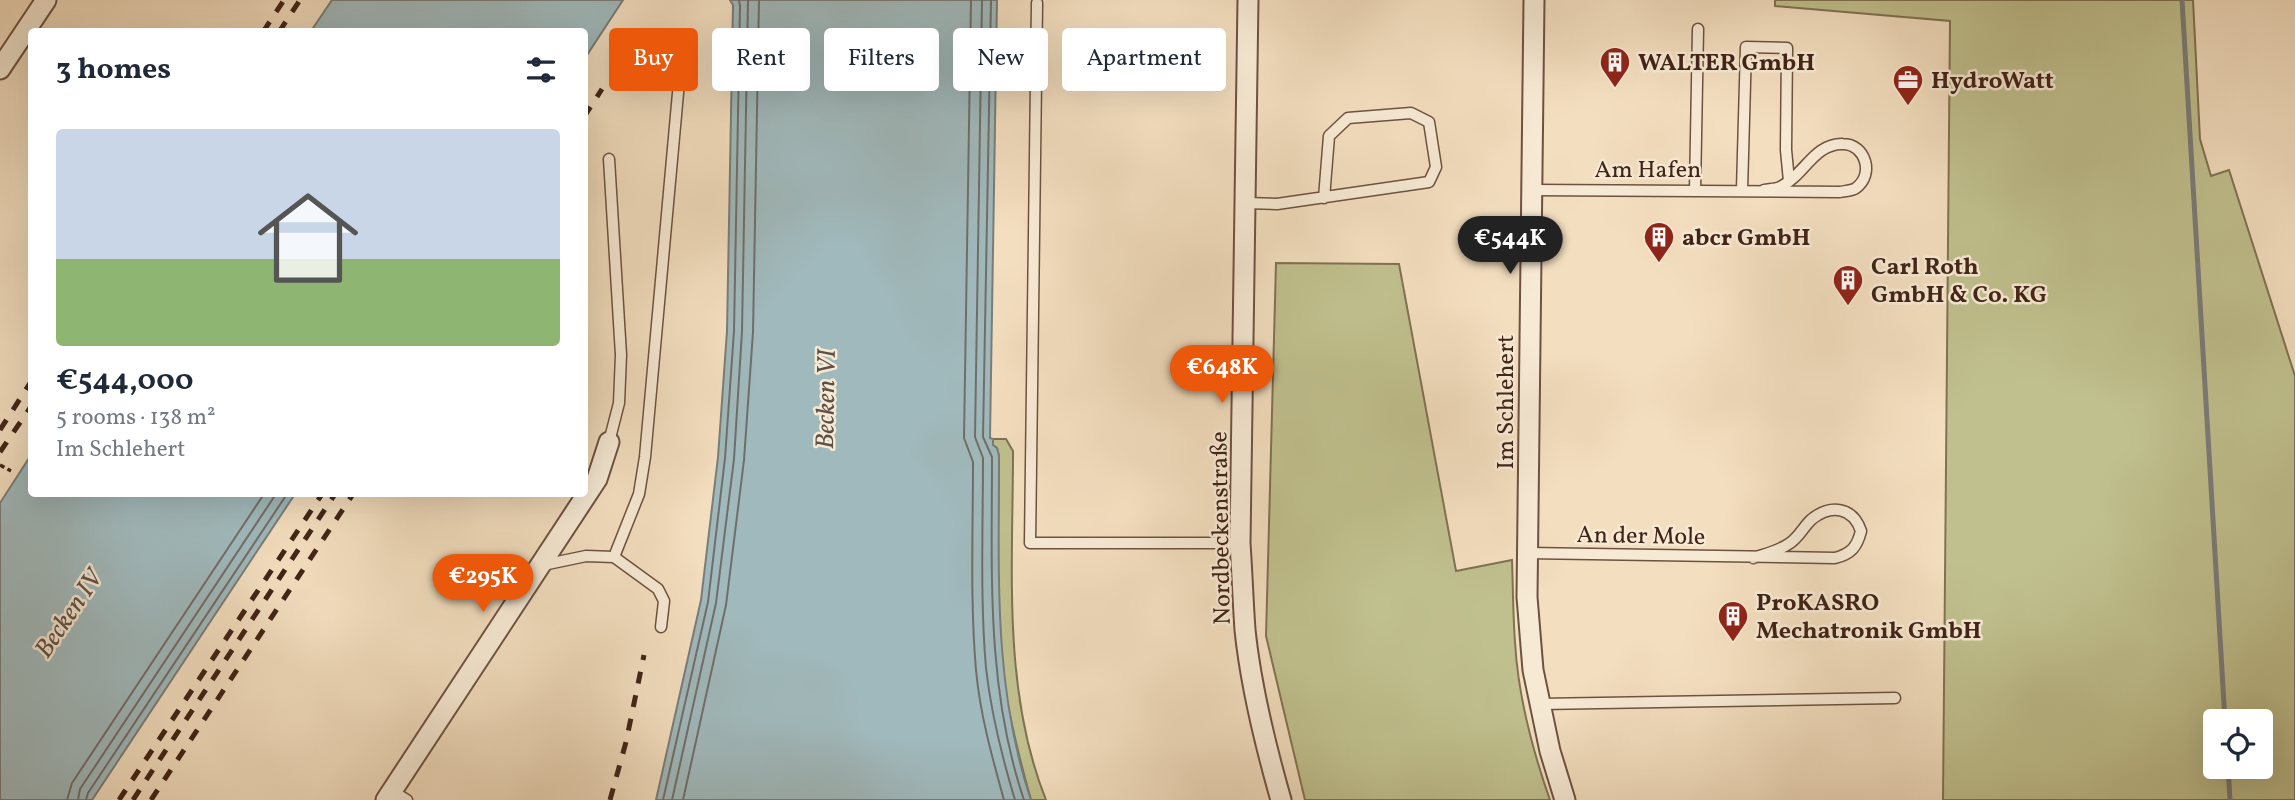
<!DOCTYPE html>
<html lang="en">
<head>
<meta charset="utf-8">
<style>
  body { margin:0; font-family:Vollkorn,serif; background:#f6f6f7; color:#1f2937; height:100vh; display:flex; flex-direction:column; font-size:26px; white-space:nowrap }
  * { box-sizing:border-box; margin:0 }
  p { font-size:23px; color:#747a83 }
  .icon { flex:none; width:38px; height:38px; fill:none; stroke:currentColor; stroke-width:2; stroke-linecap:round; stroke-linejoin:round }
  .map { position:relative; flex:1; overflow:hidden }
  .details { position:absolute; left:28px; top:28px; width:560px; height:469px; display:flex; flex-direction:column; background:#fff; border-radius:7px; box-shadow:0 7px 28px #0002 }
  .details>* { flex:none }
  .hud { position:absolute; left:609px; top:28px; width:665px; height:63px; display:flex; gap:14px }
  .buttons { position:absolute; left:2203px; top:709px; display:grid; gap:14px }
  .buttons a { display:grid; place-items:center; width:70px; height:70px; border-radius:7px; background:#fff; box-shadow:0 7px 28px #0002; font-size:35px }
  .price { position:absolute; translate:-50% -60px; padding:0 16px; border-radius:24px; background:#ea580c; color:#fff; font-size:23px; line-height:46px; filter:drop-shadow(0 2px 4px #0008) }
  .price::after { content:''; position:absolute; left:50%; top:42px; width:21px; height:16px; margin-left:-10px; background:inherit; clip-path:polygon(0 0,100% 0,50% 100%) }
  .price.current { background:#222; color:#fff }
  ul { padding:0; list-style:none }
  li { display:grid; align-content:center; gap:14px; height:371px; padding:0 28px }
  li+li { border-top:2px solid #e0e1e3 }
  li span { display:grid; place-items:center; height:217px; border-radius:7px; color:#555 }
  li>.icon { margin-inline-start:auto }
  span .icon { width:126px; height:126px; fill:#fffc; stroke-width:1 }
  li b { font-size:30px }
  h2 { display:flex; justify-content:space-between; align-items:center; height:84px; padding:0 28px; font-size:30px }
  .tag { padding:0 24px; border-radius:7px; background:#fff; box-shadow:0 7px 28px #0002; font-size:24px; line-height:63px }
  .tag.current { background:#ea580c; color:#fff }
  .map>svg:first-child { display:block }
  .green { fill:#c0c08e; stroke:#807252; stroke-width:2; fill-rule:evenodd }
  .water { fill:#a0b9bc; stroke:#7a7d7a; stroke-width:2 }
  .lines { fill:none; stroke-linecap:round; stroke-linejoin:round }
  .shore { stroke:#706e6a; stroke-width:2 }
  .stream { stroke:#7a7d7a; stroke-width:5 }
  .service-casing { stroke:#6e5241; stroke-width:13 }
  .minor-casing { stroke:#6e5241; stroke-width:23 }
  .path { stroke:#412317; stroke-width:3.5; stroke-dasharray:5 3.5; stroke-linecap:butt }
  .service { stroke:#f7ead5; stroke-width:10 }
  .minor { stroke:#f7ead5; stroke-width:19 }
  .rail { stroke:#412317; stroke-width:5; stroke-dasharray:12 12; stroke-linecap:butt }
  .labels { text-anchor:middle; stroke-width:5; stroke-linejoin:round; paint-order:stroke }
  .poi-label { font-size:24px; font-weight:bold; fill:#412317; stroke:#f7ead5; text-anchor:start }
  .street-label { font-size:24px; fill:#412317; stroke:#f7ead5 }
  .water-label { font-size:26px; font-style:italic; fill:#5e5049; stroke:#f7ead5 }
</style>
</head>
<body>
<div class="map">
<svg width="2295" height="800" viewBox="0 0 2295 800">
  <rect width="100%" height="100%" fill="#f3debf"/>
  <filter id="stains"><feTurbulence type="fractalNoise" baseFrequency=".00286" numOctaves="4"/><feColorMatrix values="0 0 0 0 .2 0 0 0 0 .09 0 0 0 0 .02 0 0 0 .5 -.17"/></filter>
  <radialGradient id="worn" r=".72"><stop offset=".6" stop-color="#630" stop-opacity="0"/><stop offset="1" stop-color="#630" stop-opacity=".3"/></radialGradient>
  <g class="green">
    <path d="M1775,0H2193L2200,139L2211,176L2229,170L2295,376V800H1943L1950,21L1775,6ZM2216,721H2261V766H2216Z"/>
    <path d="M1276,263L1399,264L1456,571L1512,560C1513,587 1513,615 1515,642C1518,696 1532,749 1550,800H1305L1266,636Z"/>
    <path d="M993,439H1006L1013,451C1013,567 1002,690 1046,800H1031C1019,757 1008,714 1002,670C994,600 999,527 999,456L997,448L993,445Z"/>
  </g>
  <g class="water">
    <polygon points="332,0 623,0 585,58 584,32 311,31"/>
    <path d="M730,0H997L990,438L993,439V445L997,448L999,456C999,574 993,687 1031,800H656L701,600L718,457L727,331L733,5Z"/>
    <polygon points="31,455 32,494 295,494 92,800 0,800 0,503"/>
  </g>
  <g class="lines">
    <g class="shore">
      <path d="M971,0L964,438L973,462C973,531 970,601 976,670C980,714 992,757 1004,800"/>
      <path d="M982,0L975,437L983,458C983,528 980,599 986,668C991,713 1002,757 1015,800"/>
      <path d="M991,0L983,437L992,457C992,573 986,688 1024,800"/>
      <polyline points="67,800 72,783 264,494"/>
      <polyline points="78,800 80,789 276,494"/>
      <polyline points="86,800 88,793 287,494"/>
      <polyline points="663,800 708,602 725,458 734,331 740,6 739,0"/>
      <polyline points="672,800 716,603 734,459 742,331 748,0"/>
      <polyline points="683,800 726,605 744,460 753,332 759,0"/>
    </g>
    <g class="stream">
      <polyline points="2182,0 2225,721"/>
      <polyline points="2228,766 2230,800"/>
    </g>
    <g class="service-casing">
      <g id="service">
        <polyline points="1037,3 1030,543 1240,543"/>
        <polyline points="609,159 621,355 619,403 609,442"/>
        <path d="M1531,190L1840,192C1845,191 1852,191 1856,188C1875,174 1865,144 1843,144C1814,143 1804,176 1780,187C1776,189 1769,189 1764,190"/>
        <polyline points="1695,190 1698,29"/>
        <polyline points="1742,190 1746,47 1787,48 1786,150 1789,181"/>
        <polyline points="1245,203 1277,204 1429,182 1436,167 1429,122 1411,113 1348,118 1329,136 1324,198"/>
        <path d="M1528,553L1835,558C1851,554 1857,547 1861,531C1853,507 1831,504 1812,519C1804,526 1799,537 1790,543C1779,551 1765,554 1753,558"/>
        <polyline points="614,557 639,494 645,457 683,38"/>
        <polyline points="543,565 586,556 614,557 658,589 664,601 661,627"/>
        <polyline points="1540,704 1895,698"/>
        <polyline points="392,791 407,800"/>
      </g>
    </g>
    <g class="minor-casing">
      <g id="minor">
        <path d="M1248,0L1240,543C1242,572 1243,601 1245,630C1251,688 1265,744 1281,800"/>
        <polyline points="1534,0 1527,597 1533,670 1550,751 1565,800"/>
        <polyline points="0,69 46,0"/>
        <polyline points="386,800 597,479 609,442"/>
      </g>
    </g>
    <polyline class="path" points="0,465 11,471"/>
    <use href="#service" class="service"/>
    <use href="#minor" class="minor"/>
    <g class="rail">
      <polyline points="263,32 284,0"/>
      <polyline points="279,32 300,0"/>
      <polyline points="584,117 602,89"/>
      <polyline points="0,430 32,380"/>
      <polyline points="0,452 32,405"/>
      <polyline points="119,800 322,494"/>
      <polyline points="133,800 335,494"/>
      <polyline points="151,800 353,494"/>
      <polyline points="610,800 626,742 644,655"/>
    </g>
  </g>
  <defs>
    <g id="building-pin" transform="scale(1.575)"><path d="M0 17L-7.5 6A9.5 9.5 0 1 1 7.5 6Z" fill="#8f2418" stroke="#f7ead5"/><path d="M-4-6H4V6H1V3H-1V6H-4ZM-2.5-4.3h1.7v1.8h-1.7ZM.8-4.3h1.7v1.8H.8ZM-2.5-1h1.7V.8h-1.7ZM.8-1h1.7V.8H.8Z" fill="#fff"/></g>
    <g id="office-pin" transform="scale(1.575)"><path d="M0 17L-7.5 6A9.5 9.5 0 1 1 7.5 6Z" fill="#8f2418" stroke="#f7ead5"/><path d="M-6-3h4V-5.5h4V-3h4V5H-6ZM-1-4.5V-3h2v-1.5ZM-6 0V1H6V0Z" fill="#fff"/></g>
  </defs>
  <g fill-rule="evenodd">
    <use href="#building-pin" x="1615" y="62"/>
    <use href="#office-pin" x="1908" y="80"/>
    <use href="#building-pin" x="1659" y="237"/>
    <use href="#building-pin" x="1848" y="280"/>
    <use href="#building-pin" x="1733" y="616"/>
  </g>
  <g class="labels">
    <g class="poi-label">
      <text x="1638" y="70">WALTER GmbH</text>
      <text x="1931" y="88">HydroWatt</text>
      <text x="1682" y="245">abcr GmbH</text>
      <text x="1871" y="274">Carl Roth<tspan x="1871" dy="28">GmbH &amp; Co. KG</tspan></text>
      <text x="1756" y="610">ProKASRO<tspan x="1756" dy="28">Mechatronik GmbH</tspan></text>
    </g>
    <g class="street-label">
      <text x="1648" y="177">Am Hafen</text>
      <text transform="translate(1505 402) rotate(-90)" y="8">Im Schlehert</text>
      <text transform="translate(1220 528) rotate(-91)" y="8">Nordbeckenstraße</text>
      <text transform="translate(1641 535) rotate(1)" y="8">An der Mole</text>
    </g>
    <g class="water-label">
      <text transform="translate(825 399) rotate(-89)" y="9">Becken VI</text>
      <text transform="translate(68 613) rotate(-56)" y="9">Becken IV</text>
    </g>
  </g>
  <rect width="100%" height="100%" filter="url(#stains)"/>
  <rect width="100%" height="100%" fill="url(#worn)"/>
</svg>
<div class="buttons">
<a><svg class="icon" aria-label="locate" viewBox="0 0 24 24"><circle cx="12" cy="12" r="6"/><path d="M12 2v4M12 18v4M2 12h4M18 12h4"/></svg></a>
</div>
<b class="price current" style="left:1510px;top:276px">€544K</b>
<b class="price" style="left:1222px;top:405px">€648K</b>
<b class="price" style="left:483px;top:614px">€295K</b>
<div class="hud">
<a class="tag current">Buy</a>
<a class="tag">Rent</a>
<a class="tag">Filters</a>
<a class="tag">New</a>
<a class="tag">Apartment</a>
</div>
<section class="details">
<h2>3 homes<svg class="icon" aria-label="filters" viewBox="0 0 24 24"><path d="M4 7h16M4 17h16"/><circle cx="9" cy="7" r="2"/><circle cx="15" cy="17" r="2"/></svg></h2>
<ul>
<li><span style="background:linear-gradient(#c9d6e8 60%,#8fb573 0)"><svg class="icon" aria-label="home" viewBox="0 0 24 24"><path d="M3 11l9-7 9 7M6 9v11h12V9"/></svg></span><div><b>€544,000</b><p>5 rooms · 138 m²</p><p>Im Schlehert</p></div></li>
</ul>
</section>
</div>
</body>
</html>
